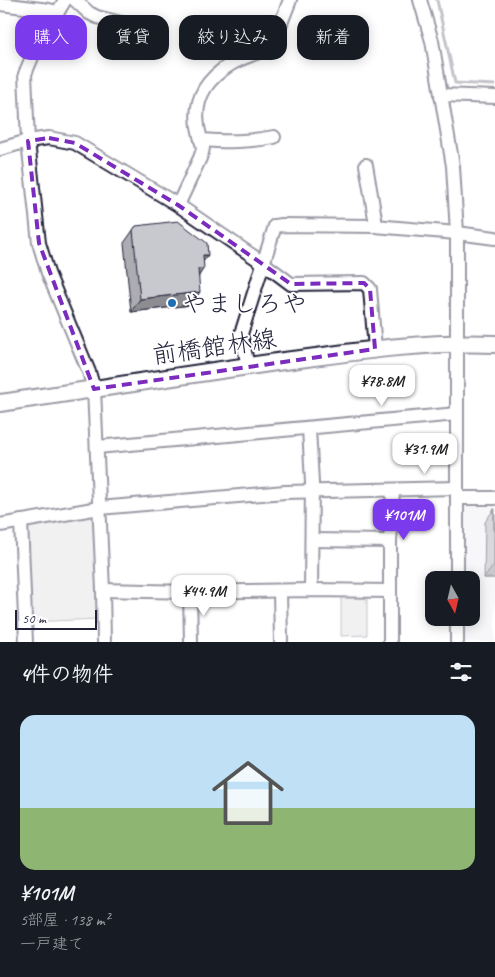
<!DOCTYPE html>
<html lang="ja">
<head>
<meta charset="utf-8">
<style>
  body { margin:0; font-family:Caveat,"Klee One",sans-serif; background:#20242c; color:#f1f3f6; height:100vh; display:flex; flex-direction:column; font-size:19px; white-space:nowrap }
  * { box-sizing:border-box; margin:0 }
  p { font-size:16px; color:#9ea1a6 }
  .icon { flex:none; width:28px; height:28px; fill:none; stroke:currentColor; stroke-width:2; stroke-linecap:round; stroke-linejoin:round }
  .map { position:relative; height:642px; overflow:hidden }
  .drawer { display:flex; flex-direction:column; background:#171b24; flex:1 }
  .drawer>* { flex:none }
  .hud { position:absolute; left:15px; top:15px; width:465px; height:45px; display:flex; gap:10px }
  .needle { width:32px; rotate:172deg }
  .tools { position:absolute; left:425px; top:571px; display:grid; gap:10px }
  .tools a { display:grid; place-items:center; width:55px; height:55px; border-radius:10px; background:#171b24; box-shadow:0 2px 12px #0003; font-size:25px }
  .scale { position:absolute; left:15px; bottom:12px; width:82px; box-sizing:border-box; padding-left:5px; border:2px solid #22223b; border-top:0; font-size:14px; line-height:18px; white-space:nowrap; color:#22223b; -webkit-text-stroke:4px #fff; paint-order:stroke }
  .price { position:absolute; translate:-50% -42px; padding:0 11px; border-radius:10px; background:#fff; color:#222; font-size:16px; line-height:32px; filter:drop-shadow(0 1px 2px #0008) }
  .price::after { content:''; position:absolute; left:50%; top:30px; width:15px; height:11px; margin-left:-8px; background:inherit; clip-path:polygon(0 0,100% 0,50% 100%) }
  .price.selected { background:#7c3aed; color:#fff }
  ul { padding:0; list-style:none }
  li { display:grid; align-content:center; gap:10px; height:265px; padding:0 20px }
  li span { display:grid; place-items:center; height:155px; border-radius:15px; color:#555 }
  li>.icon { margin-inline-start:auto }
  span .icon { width:90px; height:90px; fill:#fffc; stroke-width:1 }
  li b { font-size:21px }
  h2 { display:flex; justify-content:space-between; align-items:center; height:60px; padding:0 20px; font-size:21px }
  .pill { padding:0 18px; border-radius:15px; background:#171b24; box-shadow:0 2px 12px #0003; font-size:18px; line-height:45px }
  .pill.selected { background:#7c3aed; color:#fff }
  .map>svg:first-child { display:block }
  .built { fill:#eeeef1 }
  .green { fill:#dfdfe2; stroke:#80808e }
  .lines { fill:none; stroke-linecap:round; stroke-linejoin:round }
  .stream { stroke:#7a7a88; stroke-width:3 }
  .minor-casing { stroke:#22223b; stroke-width:16 }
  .major-casing { stroke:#22223b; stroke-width:20 }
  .minor { stroke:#fff; stroke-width:12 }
  .major { stroke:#fff; stroke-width:16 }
  .wall { fill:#acacb2; stroke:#22223b }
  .shaded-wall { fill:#8c8c91; stroke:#22223b }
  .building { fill:#c8c8cf; stroke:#22223b }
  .marked { fill:none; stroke:#7b2cbf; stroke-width:4; stroke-dasharray:10 6; stroke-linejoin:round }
  .poi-dot { fill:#1f6fb2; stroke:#fff; stroke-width:2 }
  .labels { text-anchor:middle; stroke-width:4; stroke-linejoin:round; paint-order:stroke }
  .poi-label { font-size:25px; fill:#22223b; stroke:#fff; text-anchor:start }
  .street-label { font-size:25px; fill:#22223b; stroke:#fff }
</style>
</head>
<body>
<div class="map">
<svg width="495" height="642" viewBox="0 0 495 642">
  <rect width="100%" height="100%" fill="#fff"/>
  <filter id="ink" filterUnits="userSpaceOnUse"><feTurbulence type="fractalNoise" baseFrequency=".02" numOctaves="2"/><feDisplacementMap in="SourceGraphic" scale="10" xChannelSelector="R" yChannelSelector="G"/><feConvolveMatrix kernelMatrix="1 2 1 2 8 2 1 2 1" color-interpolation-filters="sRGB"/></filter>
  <g filter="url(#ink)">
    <polygon class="built" points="465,503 495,503 495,642 463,642 463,618 471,618 471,580 463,580 462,508"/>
    <g class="green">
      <polygon points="91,515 94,517 97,619 30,622 27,531 31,524"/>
      <polygon points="341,593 367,593 367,635 341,636"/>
    </g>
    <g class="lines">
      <polyline class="stream" points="437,0 455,83 495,85"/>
      <g class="minor-casing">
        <g id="minor">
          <polyline points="65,0 35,50 25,74 28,141 39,243 48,273 89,372 94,389 103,590 104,642"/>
          <polyline points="75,0 89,13 97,17 125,24"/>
          <polyline points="420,0 432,41 453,166 457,233 457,580"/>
          <polyline points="0,4 49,10 58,12"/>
          <polyline points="441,95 495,97"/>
          <path d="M201,140C228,142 248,142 274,137"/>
          <polyline points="0,149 28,141 49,138 75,143 178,205 263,263 291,284 364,283 370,289 375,349"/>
          <polyline points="366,165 375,218 375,226"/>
          <path d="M178,205L200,158C201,155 203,151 203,147C202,143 201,140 200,136C197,125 196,113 199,102C204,82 223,67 241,59C253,54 265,51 274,41L290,0"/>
          <polyline points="248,366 241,334 275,226 282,225 375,226 457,233 495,238"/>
          <polyline points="309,428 312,483 311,590"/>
          <polyline points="97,447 457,414"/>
          <polyline points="457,498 495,498"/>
          <polyline points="21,521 26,642"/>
          <polyline points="0,525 99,508 285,492 457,488"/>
          <polyline points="312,540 390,541"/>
          <polyline points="103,590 190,592 311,590 390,591"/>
          <polyline points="280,591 281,642"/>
          <polyline points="190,592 191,642"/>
          <polyline points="390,642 390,541 393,490"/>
          <polyline points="457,642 457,618"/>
        </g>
      </g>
      <g class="major-casing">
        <path id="major" d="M0,403C97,389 194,373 292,360C359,351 427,341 495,344"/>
      </g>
      <use href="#minor" class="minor"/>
      <use href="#major" class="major"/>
    </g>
    <g class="wall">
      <polygon points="136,226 199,276 191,305 131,312 124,243"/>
      <polygon points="494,509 495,578 484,578 485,522"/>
    </g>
    <g class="shaded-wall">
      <polygon points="203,255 208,255 199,268"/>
      <polygon points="204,268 195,282 198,269"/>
      <polygon points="200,292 191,305 131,312 140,299"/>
      <polygon points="494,565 495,565 495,578 484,578"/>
    </g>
    <g class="building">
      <polygon points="178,221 207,243 208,255 203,255 204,268 198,269 200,292 140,299 133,230 136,226"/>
      <rect x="494" y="509" width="1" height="56"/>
    </g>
  </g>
  <path d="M0 0H495V642H0ZM49,138L75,143L178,205L291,284L364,283L370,289L375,349L94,389L39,243L28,141Z" fill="#fff" fill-opacity=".55" fill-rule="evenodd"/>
  <path class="marked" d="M49,138L75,143L178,205L291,284L364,283L370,289L375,349L94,389L39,243L28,141Z"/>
  <circle class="poi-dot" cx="172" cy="303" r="5"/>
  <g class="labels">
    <g class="poi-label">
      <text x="182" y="312">やましろや</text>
    </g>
    <g class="street-label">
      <text transform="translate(214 346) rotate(-8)" y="9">前橋館林線</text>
    </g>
  </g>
</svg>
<div class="tools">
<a><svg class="needle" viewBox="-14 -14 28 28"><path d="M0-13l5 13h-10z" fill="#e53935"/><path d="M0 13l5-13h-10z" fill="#9ea1a6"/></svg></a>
</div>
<div class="scale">50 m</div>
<b class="price" style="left:382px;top:407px">¥78.8M</b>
<b class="price" style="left:425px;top:475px">¥31.9M</b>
<b class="price selected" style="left:404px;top:541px">¥101M</b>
<b class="price" style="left:204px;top:617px">¥44.9M</b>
<div class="hud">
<a class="pill selected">購入</a>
<a class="pill">賃貸</a>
<a class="pill">絞り込み</a>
<a class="pill">新着</a>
</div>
</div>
<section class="drawer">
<h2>4件の物件<svg class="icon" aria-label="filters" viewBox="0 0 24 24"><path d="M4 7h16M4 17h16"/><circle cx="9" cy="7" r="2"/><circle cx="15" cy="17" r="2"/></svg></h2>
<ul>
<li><span style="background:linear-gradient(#bfe0f5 60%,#8fb573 0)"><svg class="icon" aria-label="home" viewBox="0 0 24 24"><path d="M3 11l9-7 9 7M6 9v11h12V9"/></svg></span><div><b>¥101M</b><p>5部屋 · 138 m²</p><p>一戸建て</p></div></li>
</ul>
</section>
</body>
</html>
